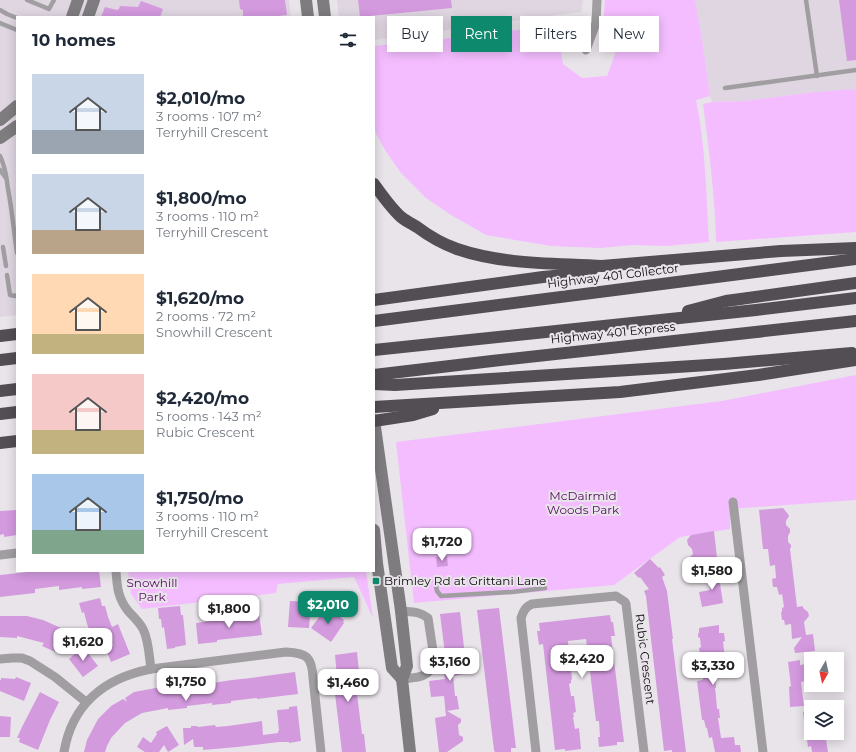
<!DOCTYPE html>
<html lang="en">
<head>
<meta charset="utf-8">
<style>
  body { margin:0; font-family:Montserrat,sans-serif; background:#f2f2f3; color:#1f2937; height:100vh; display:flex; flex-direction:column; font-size:15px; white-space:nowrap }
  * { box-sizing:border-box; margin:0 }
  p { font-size:13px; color:#747a83 }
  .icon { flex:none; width:22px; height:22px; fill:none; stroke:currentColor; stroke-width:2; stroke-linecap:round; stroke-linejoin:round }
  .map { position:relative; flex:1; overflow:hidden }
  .panel { position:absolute; left:16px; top:16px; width:359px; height:556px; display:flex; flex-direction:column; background:#fff; border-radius:0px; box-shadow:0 2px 10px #0003 }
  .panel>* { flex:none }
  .hud { position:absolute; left:387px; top:16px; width:380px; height:36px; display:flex; gap:8px }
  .needle { width:26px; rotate:189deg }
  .tools { position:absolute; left:804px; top:652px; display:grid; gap:8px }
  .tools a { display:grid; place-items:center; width:40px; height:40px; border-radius:0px; background:#fff; box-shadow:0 2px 10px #0003; font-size:20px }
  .price { position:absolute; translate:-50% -34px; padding:0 9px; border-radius:8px; background:#fff; color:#222; font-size:13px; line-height:26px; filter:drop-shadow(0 1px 2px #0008) }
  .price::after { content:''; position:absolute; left:50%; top:24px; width:12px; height:9px; margin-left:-6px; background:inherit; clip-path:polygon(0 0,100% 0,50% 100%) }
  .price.on { background:#0d8a6d; color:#fff }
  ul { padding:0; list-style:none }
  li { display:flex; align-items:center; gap:12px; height:100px; padding:0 16px }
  li span { display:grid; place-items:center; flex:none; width:112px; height:80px; border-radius:0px; color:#555 }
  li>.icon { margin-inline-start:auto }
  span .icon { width:48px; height:48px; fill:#fffc; stroke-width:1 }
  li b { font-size:17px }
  h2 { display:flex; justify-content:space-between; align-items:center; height:48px; padding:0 16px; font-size:17px }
  .chip { padding:0 14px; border-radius:0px; background:#fff; box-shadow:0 2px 10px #0003; font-size:14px; line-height:36px }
  .chip.on { background:#0d8a6d; color:#fff }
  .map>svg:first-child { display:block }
  .built { fill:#dfd6e1 }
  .green { fill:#f4bdff }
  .building { fill:#d39ade }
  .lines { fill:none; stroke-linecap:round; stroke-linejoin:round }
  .service { stroke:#a09ea0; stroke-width:4.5 }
  .minor { stroke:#a09ea0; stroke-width:9 }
  .secondary { stroke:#7e7c7f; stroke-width:12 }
  .motorway { stroke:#524e53; stroke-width:12 }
  .poi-dot { fill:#0d8a6d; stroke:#e9e4ea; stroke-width:1.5 }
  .labels { text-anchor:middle; stroke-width:4; stroke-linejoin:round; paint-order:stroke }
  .street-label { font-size:12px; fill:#0f0d0f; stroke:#e9e4ea }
  .park-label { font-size:12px; fill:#540c60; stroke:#e9e4ea }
  .poi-label { font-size:12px; fill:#0f0d0f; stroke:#e9e4ea; text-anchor:start }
</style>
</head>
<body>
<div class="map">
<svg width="856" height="752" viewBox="0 0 856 752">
  <rect width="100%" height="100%" fill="#e9e4ea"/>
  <g class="built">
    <polygon points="0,0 289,0 291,17 17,17 17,315 0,317"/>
    <polygon points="337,0 583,0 581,12 374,40 374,17 339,17"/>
    <polygon points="695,0 856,0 856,89 814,92 744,101 712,102 710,96 702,38"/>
  </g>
  <g class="green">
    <path d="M605,0H695L702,38L710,96L696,100C706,147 706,195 709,242L667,246L633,245L600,248L551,246L486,235L451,215L426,198L401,173L385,150L374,130V46L489,34L516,30L549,29L559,39L563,64L582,78L607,76L615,54L603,28Z"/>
    <path d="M856,89V232L716,242C715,196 709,150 703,104L712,102L744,101L814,92Z"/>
    <polygon points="856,375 856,500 730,509 730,529 680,537 614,585 414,603 396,442 722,401"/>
    <polygon points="128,571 366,571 373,618 354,577 278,584 276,593 142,609 131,594"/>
  </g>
  <g class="building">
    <polygon points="239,0 285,0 287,15 269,17 243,17 243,10 240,9"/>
    <polygon points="358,0 451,0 452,8 360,17"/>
    <polygon points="839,0 856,0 856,60 847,61"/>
    <polygon points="141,1 163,9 160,17 101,17 105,7 117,10 119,9 120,6 138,7"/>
    <polygon points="783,508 788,514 789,516 786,521 786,525 790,529 790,532 788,536 788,542 791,545 791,547 790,549 797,607 803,606 803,608 808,612 809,616 804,622 806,635 813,634 815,651 795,653 794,648 802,637 792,639 791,624 785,625 784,620 782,620 781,612 782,612 782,608 784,607 782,594 779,595 777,587 773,587 772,579 776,578 775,565 770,566 768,549 763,549 759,510"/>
    <polygon points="17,510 17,535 4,537 4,534 0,535 0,511"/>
    <polygon points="714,531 717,558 712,559 713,567 694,569 694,567 690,563 689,558 693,554 692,549 688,545 687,540 691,535"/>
    <polygon points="447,556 448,566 437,567 436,557"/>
    <polygon points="650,559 659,568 660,567 665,575 662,577 667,591 673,639 672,639 686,752 672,752 672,750 664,751 646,596 644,591 649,589 640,577 639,578 634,573"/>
    <polygon points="37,571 99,571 101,587 82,589 82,587 59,590 59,586 35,589 35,593 0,597 0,575"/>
    <polygon points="718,571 723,603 702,607 699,592 710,590 707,572"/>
    <polygon points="100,598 102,606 105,606 108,617 112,627 118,624 130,654 111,662 99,633 92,636 87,624 84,612 82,613 79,603"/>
    <polygon points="290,601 311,602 309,628 288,627"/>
    <polygon points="180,606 181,615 183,615 186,645 175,647 175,648 167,649 164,627 162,628 161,619 159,619 158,608"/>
    <polygon points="327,608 344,620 343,622 344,623 331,642 311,628 323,612 324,613"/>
    <polygon points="499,608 516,748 511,748 511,752 495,752 494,750 477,610"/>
    <polygon points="460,612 466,665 463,665 464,674 453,676 455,696 457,696 459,709 447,711 461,719 461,722 458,725 459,735 463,737 463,741 447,752 439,752 435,718 446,716 444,696 431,697 429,681 445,679 444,670 447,669 440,614"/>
    <polygon points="259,614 262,635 217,640 217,642 198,644 196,623 218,620 218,618"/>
    <polygon points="610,615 611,622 613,622 615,636 611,636 624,742 617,742 617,745 599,747 598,737 600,737 599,721 596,721 586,639 568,641 572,679 571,680 571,683 569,684 571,696 574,696 576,712 573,713 574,717 573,717 575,729 579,728 581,749 565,751 565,749 555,750 543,644 539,645 537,631 540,631 539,623"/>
    <polygon points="0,616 27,616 43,620 61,628 60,630 69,634 60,654 42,646 44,643 17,636 17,638 0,637"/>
    <polygon points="719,625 719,633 724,633 725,641 723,642 725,659 724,659 725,668 721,669 722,676 715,677 716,688 715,688 716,696 717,709 719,709 720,718 718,718 721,738 734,737 735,745 740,745 741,752 715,752 712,737 709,738 707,728 706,728 704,720 702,720 697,681 703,680 699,648 701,647 700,638 698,637 698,634 699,632 699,628"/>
    <polygon points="83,647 84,648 98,666 83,677 69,659"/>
    <polygon points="357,652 359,671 355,672 358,694 357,694 362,734 364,734 366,752 342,752 333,677 337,677 335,655"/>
    <polygon points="800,660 800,665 811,663 811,673 810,673 811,680 801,682 804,706 790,707 789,687 791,686 788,662"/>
    <polygon points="295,672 298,694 257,699 257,698 231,701 231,703 212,705 212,703 187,706 187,708 168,710 168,708 142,713 125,723 111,738 107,746 105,752 84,752 87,740 98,719 111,706 123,699 127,702 125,698 134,692 161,687 162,689 188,686 187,684 206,682 206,684 232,680 251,678"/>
    <polygon points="16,677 31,683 24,701 0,691 0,680 1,680 1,678 15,679"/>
    <polygon points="40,692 59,702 50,720 38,750 19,742 20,738 17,738 22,727"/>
    <polygon points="297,706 301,741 289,743 289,742 279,742 237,747 203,750 203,747 194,747 193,739 184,745 183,728 191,728 191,726 197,726 198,727 215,725 216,727 228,726 262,721 263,735 278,733 278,731 279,731 277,710 289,709 289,707"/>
    <polygon points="811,711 811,728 805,729 803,712"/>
    <polygon points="0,716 11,717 10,737 0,737"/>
    <polygon points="167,726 179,745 168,752 164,745 159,752 145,752 137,747 143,737 151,743 157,734 156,732"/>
    <polygon points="806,733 825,733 828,752 812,752 811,746 808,747"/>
  </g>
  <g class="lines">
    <g class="service">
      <polyline points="27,0 49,9 54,0"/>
      <polyline points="806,0 817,76"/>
      <polyline points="0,10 7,14 17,18"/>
      <polyline points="0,23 17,30"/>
      <polyline points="725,88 856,70"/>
      <path d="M0,156C6,168 6,176 8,189C12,210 14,232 17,253"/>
      <polyline points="0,170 6,178"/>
      <polyline points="3,247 6,266"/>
      <polyline points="7,275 10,295 15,296 17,295"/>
      <polyline points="435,581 437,591 441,596 512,592 545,588"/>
    </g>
    <g class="minor">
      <polyline points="586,50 596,23 597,0"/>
      <polyline points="733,502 763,752"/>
      <polyline points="0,555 17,553"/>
      <path d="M116,571C117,587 118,599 129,612C134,617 140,623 143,629C149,641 149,656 151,669"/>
      <path d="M401,611C412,612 419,611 428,618L435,664C426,679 417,677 402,679"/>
      <polyline points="0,659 12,658 22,658 30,661 55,677 86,702"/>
      <path d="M64,752C72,704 105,678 151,669L286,652C307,653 312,657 313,678L321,752"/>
      <path d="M536,752L521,618C523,612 525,607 532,604L616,596L625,602L626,604L644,752"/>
    </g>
    <g class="secondary">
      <polyline points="306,0 308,17"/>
      <polyline points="323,0 325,17"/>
      <polyline points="72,17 78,0"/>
      <polyline points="88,17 94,0"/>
      <polyline points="0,120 17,106"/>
      <polyline points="0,138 17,126"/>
      <polyline points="374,420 401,611 407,666 402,679 410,752"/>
      <polyline points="374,530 377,563 392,668 402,679"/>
    </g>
    <g class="motorway">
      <path d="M374,184C382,195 391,208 401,217C406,221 412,224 417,227C429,236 443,244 457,249C504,265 554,263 602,266L781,251L856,248"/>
      <polyline points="374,300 543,277 576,274 593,269"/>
      <polyline points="688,311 726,301 856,283"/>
      <polyline points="374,321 856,259"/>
      <polyline points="0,336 17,334"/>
      <polyline points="374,350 756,310 856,298"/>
      <polyline points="0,360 17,358"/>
      <polyline points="374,375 492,361 856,321"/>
      <polyline points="374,384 395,385 724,364 852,353"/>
      <polyline points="0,391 17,389"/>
      <polyline points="374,407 620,392 758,375 856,360"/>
      <polyline points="0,414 17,412"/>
      <polyline points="374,421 413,415 433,409"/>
      <polyline points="0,443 17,441"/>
    </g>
  </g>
  <rect class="poi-dot" x="372" y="577" width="8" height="8" rx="2"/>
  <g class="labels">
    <g class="street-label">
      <text transform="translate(613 276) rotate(-7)" y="4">Highway 401 Collector</text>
      <text transform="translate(613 333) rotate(-6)" y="4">Highway 401 Express</text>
      <text transform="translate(645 659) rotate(83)" y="4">Rubic Crescent</text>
    </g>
    <g class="park-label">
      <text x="583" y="500">McDairmid<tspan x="583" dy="14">Woods Park</tspan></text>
      <text x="152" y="587">Snowhill<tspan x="152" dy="14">Park</tspan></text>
    </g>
    <g class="poi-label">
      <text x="384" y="585">Brimley Rd at Grittani Lane</text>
    </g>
  </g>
</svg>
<div class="tools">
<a><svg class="needle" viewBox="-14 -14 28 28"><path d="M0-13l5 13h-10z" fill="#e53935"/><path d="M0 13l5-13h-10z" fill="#747a83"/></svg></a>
<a><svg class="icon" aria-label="layers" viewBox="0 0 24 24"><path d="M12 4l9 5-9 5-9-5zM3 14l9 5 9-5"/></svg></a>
</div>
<b class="price" style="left:442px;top:562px">$1,720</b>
<b class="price" style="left:712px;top:591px">$1,580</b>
<b class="price on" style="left:328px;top:625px">$2,010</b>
<b class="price" style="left:229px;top:629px">$1,800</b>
<b class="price" style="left:83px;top:662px">$1,620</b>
<b class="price" style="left:582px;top:679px">$2,420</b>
<b class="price" style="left:450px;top:682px">$3,160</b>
<b class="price" style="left:713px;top:686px">$3,330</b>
<b class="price" style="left:186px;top:702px">$1,750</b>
<b class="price" style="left:348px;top:703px">$1,460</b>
<div class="hud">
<a class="chip">Buy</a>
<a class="chip on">Rent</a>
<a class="chip">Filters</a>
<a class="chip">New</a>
</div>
<section class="panel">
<h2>10 homes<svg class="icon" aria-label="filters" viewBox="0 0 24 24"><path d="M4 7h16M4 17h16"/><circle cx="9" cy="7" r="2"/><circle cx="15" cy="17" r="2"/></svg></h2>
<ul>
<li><span style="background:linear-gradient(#c9d6e8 70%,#9aa5b1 0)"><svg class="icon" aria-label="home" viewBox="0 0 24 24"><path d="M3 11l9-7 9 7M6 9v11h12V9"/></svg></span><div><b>$2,010/mo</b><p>3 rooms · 107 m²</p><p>Terryhill Crescent</p></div></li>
<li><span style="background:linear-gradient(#c9d6e8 70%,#b9a48a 0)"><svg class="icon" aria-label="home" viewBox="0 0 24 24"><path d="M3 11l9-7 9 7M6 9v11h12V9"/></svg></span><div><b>$1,800/mo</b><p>3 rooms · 110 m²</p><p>Terryhill Crescent</p></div></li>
<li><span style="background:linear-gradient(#ffd9b3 75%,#c2b280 0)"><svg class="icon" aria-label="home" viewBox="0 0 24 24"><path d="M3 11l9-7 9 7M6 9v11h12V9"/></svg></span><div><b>$1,620/mo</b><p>2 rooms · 72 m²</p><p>Snowhill Crescent</p></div></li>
<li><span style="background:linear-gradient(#f6c9c9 70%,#c2b280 0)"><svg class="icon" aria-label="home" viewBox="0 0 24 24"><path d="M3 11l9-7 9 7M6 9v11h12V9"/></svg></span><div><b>$2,420/mo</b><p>5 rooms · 143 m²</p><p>Rubic Crescent</p></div></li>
<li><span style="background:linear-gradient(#a9c7e8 70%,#7fa58c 0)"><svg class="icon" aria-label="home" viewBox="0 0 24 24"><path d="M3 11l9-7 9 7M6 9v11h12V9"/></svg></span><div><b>$1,750/mo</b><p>3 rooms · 110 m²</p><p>Terryhill Crescent</p></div></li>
</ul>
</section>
</div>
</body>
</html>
